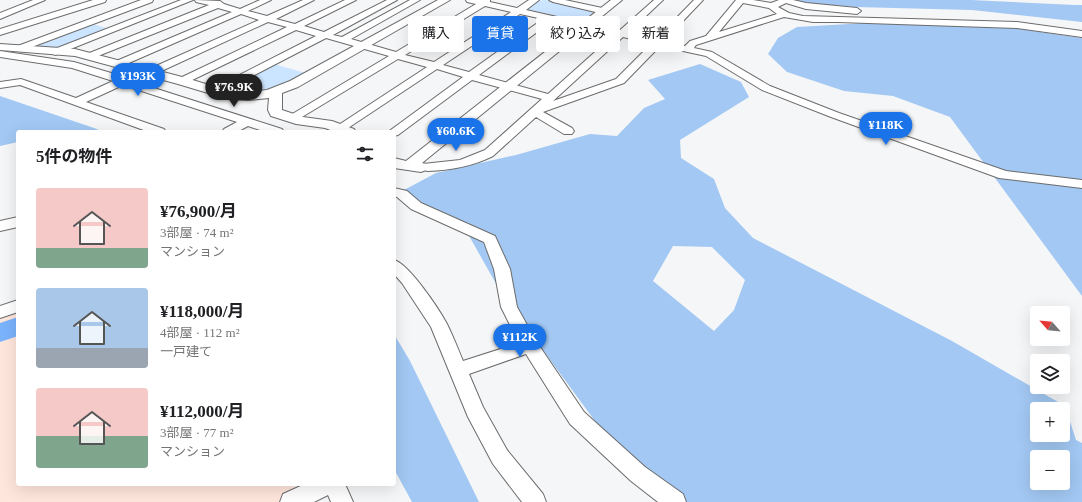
<!DOCTYPE html>
<html lang="ja">
<head>
<meta charset="utf-8">
<style>
  body { margin:0; font-family:"Times New Roman","Noto Sans JP",serif; background:#f2f2f2; color:#202124; height:100vh; display:flex; flex-direction:column; font-size:15px; white-space:nowrap }
  * { box-sizing:border-box; margin:0 }
  p { font-size:13px; color:#757577 }
  .icon { flex:none; width:22px; height:22px; fill:none; stroke:currentColor; stroke-width:2; stroke-linecap:round; stroke-linejoin:round }
  .map { position:relative; flex:1; overflow:hidden }
  .sheet { position:absolute; left:16px; top:130px; width:380px; height:356px; display:flex; flex-direction:column; background:#fff; border-radius:4px; box-shadow:0 4px 16px #0002 }
  .sheet>* { flex:none }
  .top-card { position:absolute; left:408px; top:16px; width:380px; height:36px; display:flex; gap:8px }
  .needle { width:26px; rotate:297deg }
  .buttons { position:absolute; left:1030px; top:306px; display:grid; gap:8px }
  .buttons a { display:grid; place-items:center; width:40px; height:40px; border-radius:4px; background:#fff; box-shadow:0 4px 16px #0002; font-size:20px }
  .price { position:absolute; translate:-50% -34px; padding:0 9px; border-radius:14px; background:#1a73e8; color:#fff; font-size:13px; line-height:26px; filter:drop-shadow(0 1px 2px #0008) }
  .price::after { content:''; position:absolute; left:50%; top:24px; width:12px; height:9px; margin-left:-6px; background:inherit; clip-path:polygon(0 0,100% 0,50% 100%) }
  .price.active { background:#222; color:#fff }
  ul { padding:0; list-style:none }
  li { display:flex; align-items:center; gap:12px; height:100px; padding:0 20px }
  li span { display:grid; place-items:center; flex:none; width:112px; height:80px; border-radius:4px; color:#555 }
  li>.icon { margin-inline-start:auto }
  span .icon { width:48px; height:48px; fill:#fffc; stroke-width:1 }
  li b { font-size:17px }
  h2 { display:flex; justify-content:space-between; align-items:center; height:48px; padding:0 20px; font-size:17px }
  .tag { padding:0 14px; border-radius:4px; background:#fff; box-shadow:0 4px 16px #0002; font-size:14px; line-height:36px }
  .tag.active { background:#1a73e8; color:#fff }
  .map>svg:first-child { display:block }
  .education { fill:#ffe6dd }
  .green { fill:#cbe4ff }
  .forest { fill:#a2c8f3; fill-rule:evenodd }
  .water { fill:#7ab3fc }
  .lines { fill:none; stroke-linecap:round; stroke-linejoin:round }
  .minor-casing { stroke:#6c6c6d; stroke-width:2 }
  .tertiary-casing { stroke:#6c6c6d; stroke-width:2 }
  .minor { fill:#fff; fill-rule:evenodd }
  .tertiary { fill:#fff; fill-rule:evenodd }
</style>
</head>
<body>
<div class="map">
<svg width="1082" height="502" viewBox="0 0 1082 502">
  <rect width="100%" height="100%" fill="#f5f6f7"/>
  <polygon class="education" points="18,310 18,484 294,484 295,488 286,502 0,502 0,316"/>
  <g class="green">
    <polygon points="545,0 594,10 596,13 583,22 578,23 526,11 524,9 537,1"/>
    <polygon points="90,23 109,29 58,48 29,47"/>
    <polygon points="274,64 309,74 291,84 256,94 222,92"/>
  </g>
  <g class="forest">
    <polygon points="795,0 971,0 1075,5 1082,5 1082,22 972,10 855,7 797,2"/>
    <polygon points="901,21 1006,27 1082,38 1082,296 950,117 893,96 844,91 787,72 768,54 778,38 797,27"/>
    <path d="M700,64L741,82L749,97L680,140L681,158L714,179L725,208L753,238L952,341L1065,406L1076,440L1082,443V502H681L620,455L503,296L468,234L404,190L436,173L516,155L590,134L617,136L644,108L665,99L648,80ZM673,246L712,247L745,280L734,310L714,331L653,281ZM1037,409H1063V435H1037ZM1037,457H1063V483H1037Z"/>
    <polygon points="0,96 94,128 104,132 18,132 18,142 0,146"/>
    <polygon points="394,334 410,361 479,502 412,502 394,469"/>
  </g>
  <polygon class="water" points="18,317 18,336 0,342 0,323"/>
  <g class="lines">
    <g class="minor-casing">
      <g id="minor">
        <polygon points="33,0 45,0 0,19 0,13"/>
        <polygon points="93,0 106,0 105,2 0,35 0,29"/>
        <polygon points="141,0 153,0 152,2 21,51 15,51 13,49 15,47"/>
        <polygon points="181,0 193,0 58,54 55,55 50,52 52,50"/>
        <path d="M195,0L220,1L224,4L240,9L260,0H271L248,11L267,16L303,0H314L276,19L295,24L345,0H356L304,26L324,32L387,0H397L333,35L342,37L410,0H420L351,39L396,52L476,4L467,2L466,0H490V2L517,8L529,0H539L526,10L619,31L654,0H663L628,33L656,39L694,0H703L664,41L685,46L690,41L706,36L736,0H753L771,3L779,0H793L806,3L857,8L861,11L857,14L806,9L786,3L778,7L789,13L803,16L1017,22L1082,31V37L1017,28L838,22H813L784,17L696,45L694,48L712,52L770,86L839,113L1006,171L1082,180V188L999,178L831,117L762,90L706,56L660,46L624,83L543,112L572,128L574,131L572,134H564L536,117L493,156C473,166 451,170 428,171L423,170L422,167L423,164L460,160L485,150L542,99L472,80L398,135L394,136V132H388L463,77L437,69L345,130H337L335,128L337,126L427,67L398,59L297,120H289L287,118L289,116L389,56L326,38L218,94H210L209,92L210,90L316,36L296,30L186,83H178L177,81L178,79L287,27L268,22L155,74H147L146,72L147,70L259,20L241,14L122,66L118,67L113,64L114,62L232,12L218,8L93,58H87L85,56L87,54L209,5L196,2ZM743,3L769,8L777,14L719,32ZM485,6L511,12L434,62L405,55ZM520,14L543,19L469,72L443,65ZM552,21L614,35L548,94L479,75ZM623,37L651,44L616,79L553,101Z"/>
        <polygon points="549,0 565,0 607,9 608,11 604,14 553,2"/>
        <polygon points="0,51 74,62 128,78 129,80 282,129 284,132 266,132 248,126 237,132 222,132 224,129 237,122 123,85 86,102 164,129 166,132 149,132 20,85 0,88 0,82 21,79 76,98 113,81 72,68 0,57"/>
        <path d="M394,188L407,191L421,203L495,236L510,269L517,307L536,341L584,412L645,467L683,494L686,502H658L631,481L570,424L526,354L469,374L483,407L507,450L543,494L546,502H522L493,464L468,417L431,327L402,283L394,274V260C409,264 439,309 447,324C453,336 458,349 463,361L519,343L501,307L494,269L484,242L411,209L397,197L394,196Z"/>
        <polygon points="18,217 18,227 0,231 0,221"/>
        <polygon points="18,300 18,312 0,318 0,306"/>
        <polygon points="305,484 345,484 353,502 331,502 328,495 314,502 280,502 283,494"/>
      </g>
    </g>
    <g class="tertiary-casing">
      <g id="tertiary">
        <polygon points="438,0 450,0 298,87 282,93 282,110 303,117 332,121 354,129 356,132 336,132 325,128 296,124 271,116 268,110 269,98 248,100 228,99 178,84 75,56 0,50 0,44 75,49 186,78 229,91 248,92 267,90 290,81"/>
        <polygon points="611,0 622,0 422,163 426,164 429,167 426,170 421,172 394,168 394,158 406,161"/>
      </g>
    </g>
    <use href="#minor" class="minor"/>
    <use href="#tertiary" class="tertiary"/>
  </g>
</svg>
<div class="buttons">
<a><svg class="needle" viewBox="-14 -14 28 28"><path d="M0-13l5 13h-10z" fill="#e53935"/><path d="M0 13l5-13h-10z" fill="#757577"/></svg></a>
<a><svg class="icon" aria-label="layers" viewBox="0 0 24 24"><path d="M12 4l9 5-9 5-9-5zM3 14l9 5 9-5"/></svg></a>
<a>+</a>
<a>−</a>
</div>
<b class="price" style="left:138px;top:97px">¥193K</b>
<b class="price active" style="left:234px;top:108px">¥76.9K</b>
<b class="price" style="left:886px;top:146px">¥118K</b>
<b class="price" style="left:456px;top:152px">¥60.6K</b>
<b class="price" style="left:520px;top:358px">¥112K</b>
<div class="top-card">
<a class="tag">購入</a>
<a class="tag active">賃貸</a>
<a class="tag">絞り込み</a>
<a class="tag">新着</a>
</div>
<section class="sheet">
<h2>5件の物件<svg class="icon" aria-label="filters" viewBox="0 0 24 24"><path d="M4 7h16M4 17h16"/><circle cx="9" cy="7" r="2"/><circle cx="15" cy="17" r="2"/></svg></h2>
<ul>
<li><span style="background:linear-gradient(#f6c9c9 75%,#7fa58c 0)"><svg class="icon" aria-label="home" viewBox="0 0 24 24"><path d="M3 11l9-7 9 7M6 9v11h12V9"/></svg></span><div><b>¥76,900/月</b><p>3部屋 · 74 m²</p><p>マンション</p></div></li>
<li><span style="background:linear-gradient(#a9c7e8 75%,#9aa5b1 0)"><svg class="icon" aria-label="home" viewBox="0 0 24 24"><path d="M3 11l9-7 9 7M6 9v11h12V9"/></svg></span><div><b>¥118,000/月</b><p>4部屋 · 112 m²</p><p>一戸建て</p></div></li>
<li><span style="background:linear-gradient(#f6c9c9 60%,#7fa58c 0)"><svg class="icon" aria-label="home" viewBox="0 0 24 24"><path d="M3 11l9-7 9 7M6 9v11h12V9"/></svg></span><div><b>¥112,000/月</b><p>3部屋 · 77 m²</p><p>マンション</p></div></li>
</ul>
</section>
</div>
</body>
</html>
